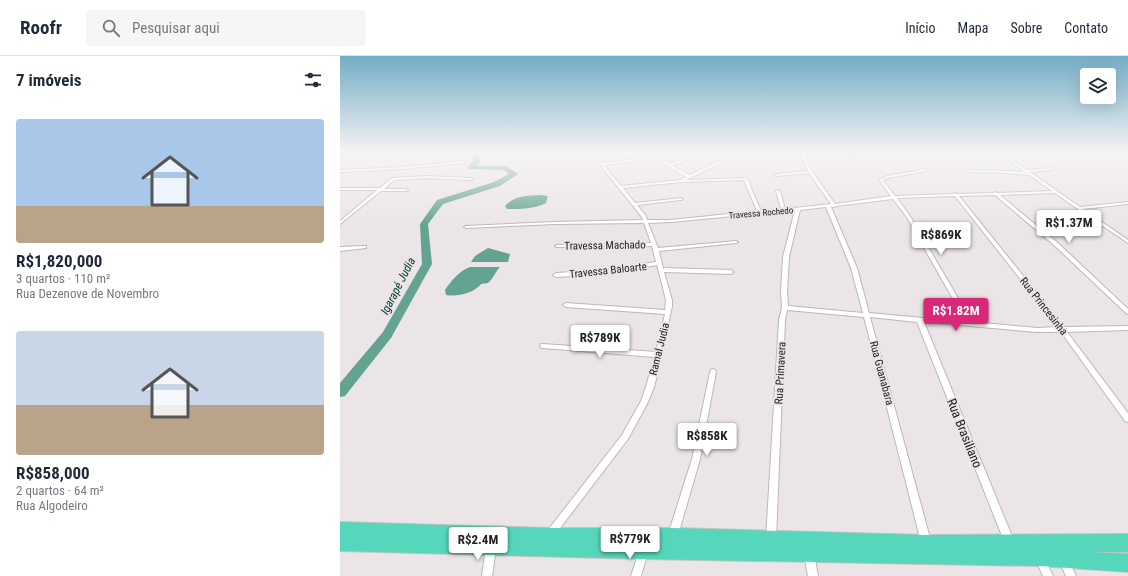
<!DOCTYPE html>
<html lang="pt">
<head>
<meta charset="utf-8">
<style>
  body { margin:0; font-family:"Roboto Condensed",sans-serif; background:#f6f6f7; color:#1f2937; height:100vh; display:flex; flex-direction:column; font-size:15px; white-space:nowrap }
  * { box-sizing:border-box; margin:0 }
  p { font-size:13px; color:#747a83 }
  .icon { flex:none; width:22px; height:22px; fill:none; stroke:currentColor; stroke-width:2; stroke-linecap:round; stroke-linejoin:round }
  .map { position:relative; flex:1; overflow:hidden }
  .sheet { display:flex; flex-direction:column; background:#fff; width:340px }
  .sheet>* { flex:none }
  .buttons { position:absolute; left:740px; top:12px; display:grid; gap:8px }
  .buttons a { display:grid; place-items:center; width:36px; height:36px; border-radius:4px; background:#fff; box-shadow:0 4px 16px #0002; font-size:20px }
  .price { position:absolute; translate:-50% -34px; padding:0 9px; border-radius:4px; background:#fff; color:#222; font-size:13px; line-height:26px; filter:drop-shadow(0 1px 2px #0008) }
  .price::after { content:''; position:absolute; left:50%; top:24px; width:12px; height:9px; margin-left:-6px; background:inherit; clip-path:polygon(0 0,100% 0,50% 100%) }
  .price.current { background:#db2777; color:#fff }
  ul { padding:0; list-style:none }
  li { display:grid; align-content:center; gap:8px; height:212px; padding:0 16px }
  li span { display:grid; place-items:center; height:124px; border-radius:4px; color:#555 }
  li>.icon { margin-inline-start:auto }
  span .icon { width:72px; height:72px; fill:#fffc; stroke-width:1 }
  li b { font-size:17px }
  h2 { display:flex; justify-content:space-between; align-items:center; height:48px; padding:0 16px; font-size:17px }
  header { display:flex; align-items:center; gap:24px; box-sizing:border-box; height:56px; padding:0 20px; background:#fff; border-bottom:1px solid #e0e1e3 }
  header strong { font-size:19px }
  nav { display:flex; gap:22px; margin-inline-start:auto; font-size:14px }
  .search { width:280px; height:36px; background:#f6f6f7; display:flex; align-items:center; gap:10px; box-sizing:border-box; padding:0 14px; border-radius:4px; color:#747a83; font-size:15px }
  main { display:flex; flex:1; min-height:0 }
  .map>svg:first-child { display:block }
  .water { fill:#64a391 }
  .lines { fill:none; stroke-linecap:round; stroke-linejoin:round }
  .river { fill:#64a391; fill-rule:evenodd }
  .minor-casing { stroke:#bcb7b9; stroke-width:2 }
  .trunk-casing { stroke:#c4c4c4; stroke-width:2 }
  .minor { fill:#fff; fill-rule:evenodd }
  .trunk { fill:#56d6ba; fill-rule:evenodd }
  .labels { text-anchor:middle; stroke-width:4; stroke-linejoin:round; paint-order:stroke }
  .far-street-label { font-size:9px; fill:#1d1b1c; stroke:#ebe5e8 }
  .street-label { font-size:11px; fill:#1d1b1c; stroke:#ebe5e8 }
  .water-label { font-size:12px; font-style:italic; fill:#054034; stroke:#ebe5e8 }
  .near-street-label { font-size:13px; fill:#1d1b1c; stroke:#ebe5e8 }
</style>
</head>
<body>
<header>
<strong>Roofr</strong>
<div class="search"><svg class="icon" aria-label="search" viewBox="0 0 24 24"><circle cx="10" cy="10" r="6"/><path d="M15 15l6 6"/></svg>Pesquisar aqui</div>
<nav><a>Início</a><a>Mapa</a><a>Sobre</a><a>Contato</a></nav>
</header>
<main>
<section class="sheet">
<h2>7 imóveis<svg class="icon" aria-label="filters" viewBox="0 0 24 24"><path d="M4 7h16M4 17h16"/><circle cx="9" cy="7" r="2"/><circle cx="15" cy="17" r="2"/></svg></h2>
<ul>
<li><span style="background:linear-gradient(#a9c7e8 70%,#b9a48a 0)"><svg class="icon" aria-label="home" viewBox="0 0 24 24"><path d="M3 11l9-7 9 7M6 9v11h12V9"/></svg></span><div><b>R$1,820,000</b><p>3 quartos · 110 m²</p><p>Rua Dezenove de Novembro</p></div></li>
<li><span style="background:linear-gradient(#c9d6e8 60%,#b9a48a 0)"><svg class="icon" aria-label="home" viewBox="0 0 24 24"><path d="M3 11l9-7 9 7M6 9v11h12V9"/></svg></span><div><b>R$858,000</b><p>2 quartos · 64 m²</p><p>Rua Algodeiro</p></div></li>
</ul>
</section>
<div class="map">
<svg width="788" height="520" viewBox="0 0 788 520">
  <rect width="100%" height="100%" fill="#ebe5e8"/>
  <g class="water">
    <path d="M201,139L208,140L206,147C194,153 180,153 167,153L165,150C175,139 187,140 201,139Z"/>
    <polygon points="148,192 170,198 168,206 131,206 135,200"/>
    <path d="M130,211H160C155,216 154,222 148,227L141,228C134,237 118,241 106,239L105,234C111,225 119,215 130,211Z"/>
  </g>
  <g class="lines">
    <polygon class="river" points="132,97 138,97 140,106 137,110 166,110 178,118 160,130 103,148 88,168 92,208 51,282 5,340 0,341 0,327 43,276 82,208 80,168 97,144 154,126 169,118 164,114 128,113 128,111 133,105"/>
    <g class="minor-casing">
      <g id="minor">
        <polygon points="72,97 92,97 90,98 0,102 0,100"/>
        <path d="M248,97H252L262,107L313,101L306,97H310L330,108L357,97H361L360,98L333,110L349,119L397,97H401L400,98L346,124L406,122L409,125L411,132L421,155L441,153L436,135L438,134L440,135L445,153L491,148L469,117L436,120L434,119L436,118L468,115L461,100V97H466L465,100L471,114L495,148L551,140L539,124L540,123L547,120L585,113L587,114L586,115L548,122L543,124L555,140L613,138L615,137L617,138L653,137L655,136L657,137L712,135L689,119L668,117L630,116V114H631L668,115L685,116L661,99L631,98L629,97H662L687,114L712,112L713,113L711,114L690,116L740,151L788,146V148L743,153L788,184V187L763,170L700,172L719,188L788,253V258L786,257L715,190L655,139L619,140L724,271L788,270V274L727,276L788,357V366L785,365L721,276H697L584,266L674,485L672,488L669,490L666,488L664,485L577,266L530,261L591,486L589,489L586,491L583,489L581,486L524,261L447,254L445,264L436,483L434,486L431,488L428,486L426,483L439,264L442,252L441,235L443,201L455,154L331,166L308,167L318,192L396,185L398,186L396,187L319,195L323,212L391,214L394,216L391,218L324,216L332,244V250L322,299L314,331L307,348L288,383L214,480L211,482L208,480L206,477L208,474L282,379L301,345L306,331L314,301L203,292H201L200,290L201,288H203L316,296L325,258L226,251L223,249L226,247L325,254L326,244L317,209L264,218L216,221L213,219L216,217L264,214L316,206L312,190L217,191L215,190L217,189L311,187L304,167L215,168L126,172L124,171L126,170L215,166L303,164L302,161L260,109ZM316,103L346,121L340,124L281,130L264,109ZM404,124L417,155L331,164H307L306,160L297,149L340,144H342V142L295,147L283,132L341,126ZM715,137L759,168L697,170L660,139ZM615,140L718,271L697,272L632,266L570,160L557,142ZM553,143L566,160L626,266L529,257L517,212L491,151H494L496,150ZM486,151L511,212L523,257L448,250L447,235L449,201L460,154Z"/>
        <polygon points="491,97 495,97 504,101 519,98 521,99 504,103"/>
        <polygon points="556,97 561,97 522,109 519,108"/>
        <polygon points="123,105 124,105 124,107 62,113 0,116 0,114 62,111"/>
        <polygon points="87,120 131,122 133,123 131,124 87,122 54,124 44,133 66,133 68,134 67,135 41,135 0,168 0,165 37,134 0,134 0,132 40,132 52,122"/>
        <polygon points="24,190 26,190 26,192 0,195 0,191"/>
        <polygon points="373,313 375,314 376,316 360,403 338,479 336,482 333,484 330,482 328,479 352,403 370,316 371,314"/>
        <polygon points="151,487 154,489 156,492 152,520 142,520 146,492 148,489"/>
        <polygon points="303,491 306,493 308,496 301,520 291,520 300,493"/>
        <polygon points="469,493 472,495 474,498 478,520 468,520 464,498 466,495"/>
        <polygon points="701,499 704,501 713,520 703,520 696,504 698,501"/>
        <polygon points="724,500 727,502 736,520 726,520 719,505 721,502"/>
      </g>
    </g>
    <g class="trunk-casing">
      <polygon id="trunk" points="0,466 209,472 333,472 587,479 788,478 788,496 751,496 788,498 788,516 699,510 303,503 0,495"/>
    </g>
    <use href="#minor" class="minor"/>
    <use href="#trunk" class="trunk"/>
  </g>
  <linearGradient id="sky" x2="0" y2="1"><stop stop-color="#73adc5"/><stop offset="0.57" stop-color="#f6f3f5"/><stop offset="1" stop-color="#f6f3f5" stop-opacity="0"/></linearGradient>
  <rect width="788" height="170" fill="url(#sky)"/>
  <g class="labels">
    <g class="far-street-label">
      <text transform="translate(421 157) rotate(-5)" y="3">Travessa Rochedo</text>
    </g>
    <g class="street-label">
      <text transform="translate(265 189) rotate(-1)" y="4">Travessa Machado</text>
      <text transform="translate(268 214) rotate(-6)" y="4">Travessa Baloarte</text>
      <text transform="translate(704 250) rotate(52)" y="4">Rua Princesinha</text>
      <text transform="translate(319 293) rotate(-76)" y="4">Ramal Judia</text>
      <text transform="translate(440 317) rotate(-87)" y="4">Rua Primavera</text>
      <text transform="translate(542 317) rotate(75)" y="4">Rua Guanabara</text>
    </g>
    <g class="water-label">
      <text transform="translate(58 230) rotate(-63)" y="4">Igarapé Judia</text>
    </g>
    <g class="near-street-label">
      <text transform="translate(625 377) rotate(68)" y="5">Rua Brasiliano</text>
    </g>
  </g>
</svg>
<div class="buttons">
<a><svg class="icon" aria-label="layers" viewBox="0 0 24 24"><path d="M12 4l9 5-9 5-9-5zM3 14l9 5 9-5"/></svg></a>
</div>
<b class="price" style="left:729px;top:188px">R$1.37M</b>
<b class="price" style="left:601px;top:200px">R$869K</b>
<b class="price current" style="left:616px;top:276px">R$1.82M</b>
<b class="price" style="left:260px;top:303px">R$789K</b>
<b class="price" style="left:367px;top:401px">R$858K</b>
<b class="price" style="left:290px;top:504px">R$779K</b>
<b class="price" style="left:138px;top:505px">R$2.4M</b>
</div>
</main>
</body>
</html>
